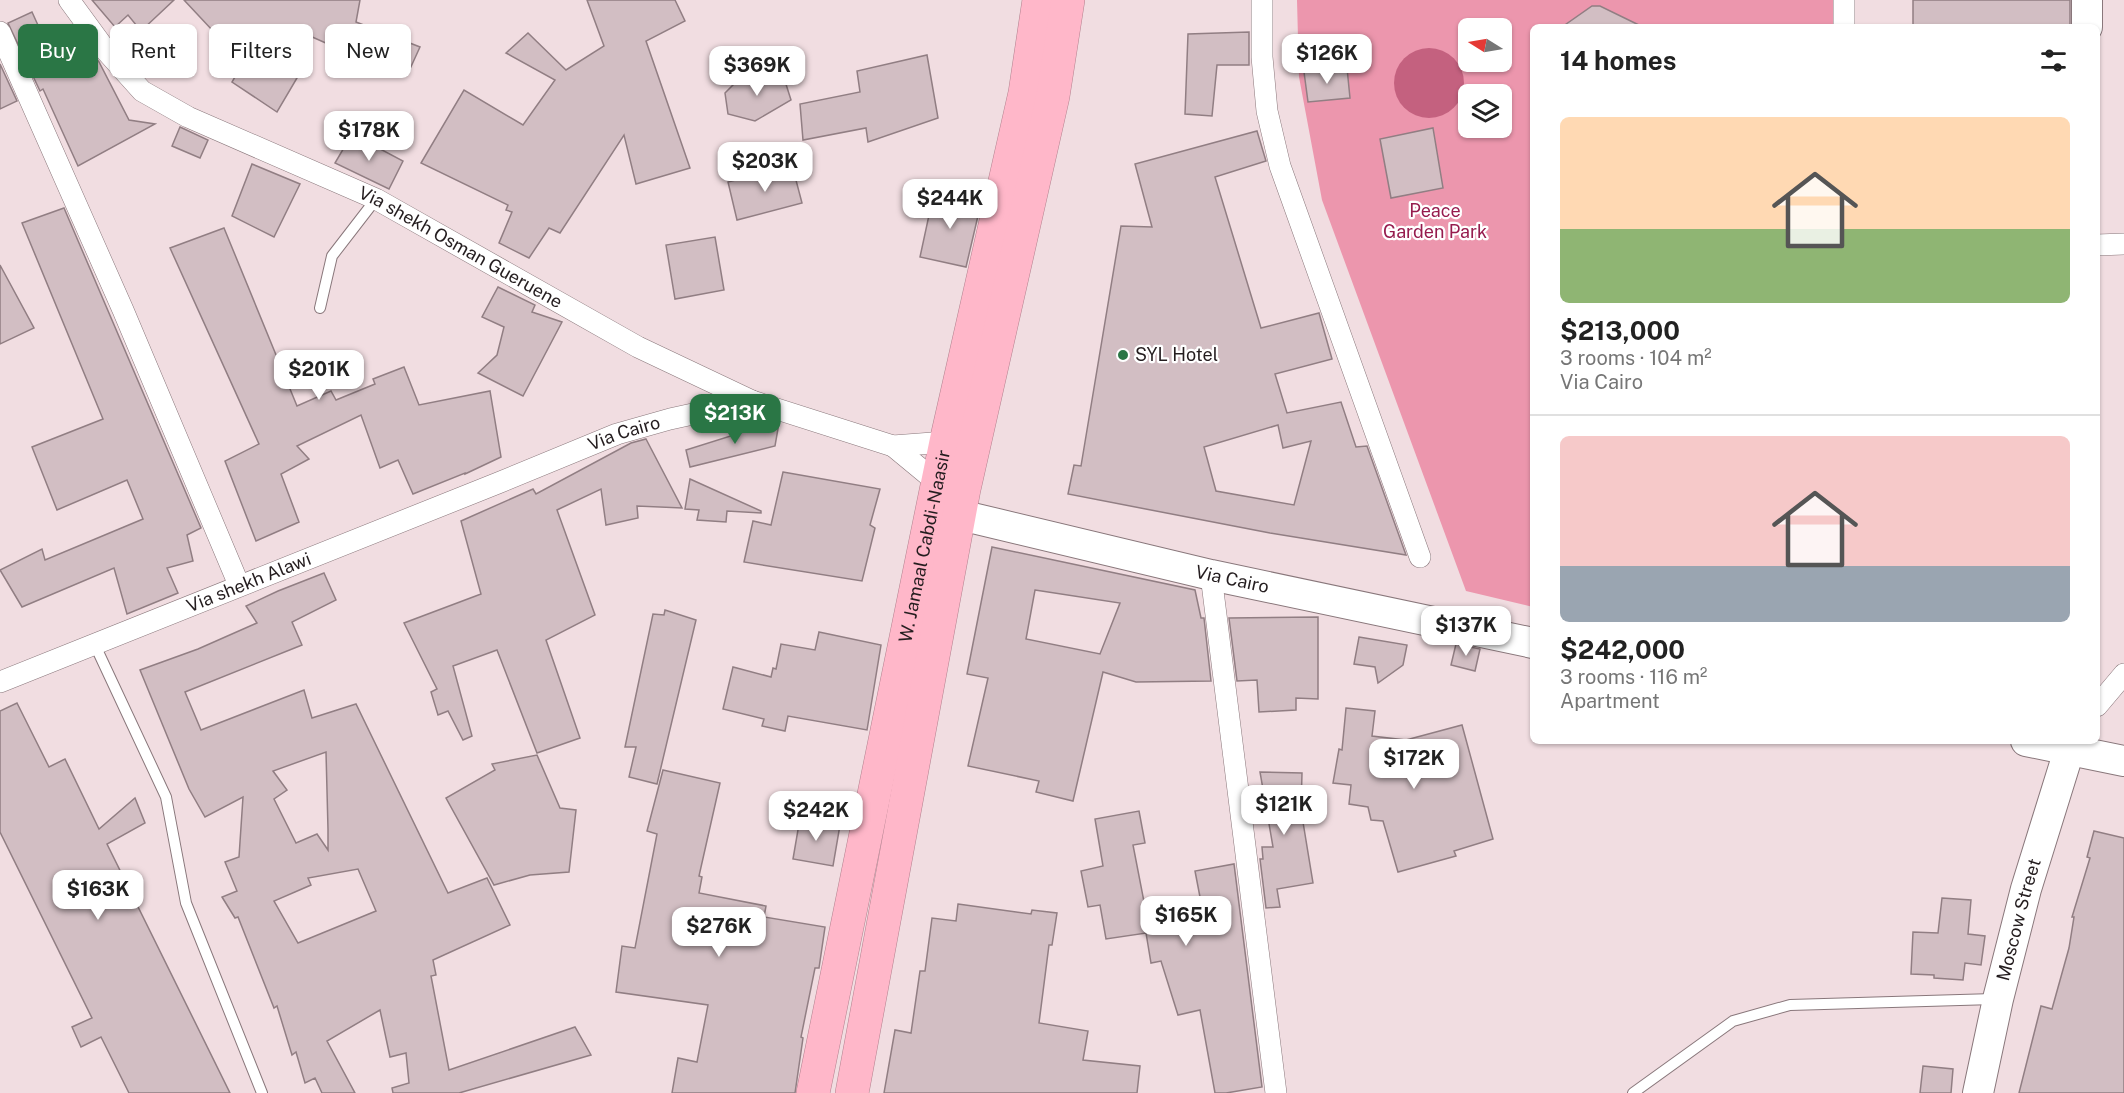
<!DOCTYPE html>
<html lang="en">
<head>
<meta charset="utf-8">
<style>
  body { margin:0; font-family:"Public Sans",sans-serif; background:#f6f6f6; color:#222; height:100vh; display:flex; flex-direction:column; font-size:22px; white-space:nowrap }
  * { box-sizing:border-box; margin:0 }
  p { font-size:20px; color:#767676 }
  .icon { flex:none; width:33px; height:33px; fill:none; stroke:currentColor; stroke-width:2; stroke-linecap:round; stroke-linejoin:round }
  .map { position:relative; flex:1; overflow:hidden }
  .sheet { position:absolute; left:1530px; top:24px; width:570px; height:720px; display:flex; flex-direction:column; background:#fff; border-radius:9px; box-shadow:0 2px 4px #0004 }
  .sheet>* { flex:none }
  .banner { position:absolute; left:18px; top:24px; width:570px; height:54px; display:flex; gap:12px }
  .needle { width:39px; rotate:281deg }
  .controls { position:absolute; left:1458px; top:18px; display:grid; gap:12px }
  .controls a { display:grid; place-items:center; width:54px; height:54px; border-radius:9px; background:#fff; box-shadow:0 2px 4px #0004; font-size:30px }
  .price { position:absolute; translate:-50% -51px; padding:0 14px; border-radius:12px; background:#fff; color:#222; font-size:20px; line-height:39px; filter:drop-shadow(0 2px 3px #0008) }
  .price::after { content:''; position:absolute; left:50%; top:36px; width:18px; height:14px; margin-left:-9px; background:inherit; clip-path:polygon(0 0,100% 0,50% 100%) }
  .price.selected { background:#2a7645; color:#fff }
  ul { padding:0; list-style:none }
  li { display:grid; align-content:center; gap:12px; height:318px; padding:0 30px }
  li+li { border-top:2px solid #e0e0e0 }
  li span { display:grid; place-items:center; height:186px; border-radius:9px; color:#555 }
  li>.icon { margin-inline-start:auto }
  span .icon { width:108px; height:108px; fill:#fffc; stroke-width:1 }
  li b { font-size:26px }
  h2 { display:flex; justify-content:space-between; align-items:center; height:72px; padding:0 30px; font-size:26px }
  .chip { padding:0 21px; border-radius:9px; background:#fff; box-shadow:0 2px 4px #0004; font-size:21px; line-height:54px }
  .chip.selected { background:#2a7645; color:#fff }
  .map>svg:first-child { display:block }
  .green { fill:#ec96ad; fill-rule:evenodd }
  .water { fill:#c4617f }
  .building { fill:#d2bec3; stroke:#917e83; stroke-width:1.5; fill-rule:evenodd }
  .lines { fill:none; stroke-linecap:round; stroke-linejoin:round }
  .lane-casing { stroke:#89777b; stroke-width:12 }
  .street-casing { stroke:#89777b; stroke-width:22 }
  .secondary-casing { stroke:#89777b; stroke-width:32 }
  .highway-casing { stroke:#b2818e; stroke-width:34 }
  .lane { stroke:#fff; stroke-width:10 }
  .street { stroke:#fff; stroke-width:21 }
  .secondary { stroke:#fff; stroke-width:30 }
  .highway { stroke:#ffb7c9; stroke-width:33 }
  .poi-dot { fill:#2a7645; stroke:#fff; stroke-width:2 }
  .labels { text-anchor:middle; stroke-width:4.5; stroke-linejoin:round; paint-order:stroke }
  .park-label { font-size:18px; fill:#961c4e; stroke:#fff }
  .street-label { font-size:18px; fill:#241d1f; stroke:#fff }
  .poi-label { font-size:18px; fill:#241d1f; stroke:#fff; text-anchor:start }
</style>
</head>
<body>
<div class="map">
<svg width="2124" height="1093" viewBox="0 0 2124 1093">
  <rect width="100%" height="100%" fill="#f1dde1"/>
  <path class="green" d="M1297,0H1835L1834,27H1533V607L1466,591L1322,200L1299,77ZM1468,28H1502V62H1468ZM1468,94H1502V128H1468Z"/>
  <circle class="water" cx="1429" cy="83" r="35"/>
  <g class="building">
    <polygon points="92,0 174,0 141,31 128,15 115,27"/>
    <polygon points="184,0 360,0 356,22 420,47 409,71 368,51 364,60 310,36 288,73 297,78 277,112 232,82 243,63"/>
    <polygon points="587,0 675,0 685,21 646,41 690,168 636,184 624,135 560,233 549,228 529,258 499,243 512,212 506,210 508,205 421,163 464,90 523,125 555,80 506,53 528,33 566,70 604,46"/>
    <rect x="1913" y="0" width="157" height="27"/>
    <polygon points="1592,6 1600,6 1643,27 1562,27"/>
    <polygon points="32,12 52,56 79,36 99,62 129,120 155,124 78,166 43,89 40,91 8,23"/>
    <polygon points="1249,32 1249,65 1217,65 1212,116 1185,114 1188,34"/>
    <polygon points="927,55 938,118 868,142 866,128 803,140 800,104 860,92 857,71"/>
    <polygon points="0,64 17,101 0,109"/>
    <polygon points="1347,68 1350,98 1308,102 1304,72"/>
    <polygon points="763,74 784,78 791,100 755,121 728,114 725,93 735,83"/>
    <polygon points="180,127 208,140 200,158 172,146"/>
    <polygon points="1433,128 1443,188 1391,198 1380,139"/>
    <path d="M1257,131L1266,161L1215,177L1261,328L1319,313L1332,359L1275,374L1287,413L1341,402L1356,447L1367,446L1406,555L1270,533L1068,494L1074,465L1081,466L1121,226L1152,227L1135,164ZM1278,425L1283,448L1311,441L1294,505L1216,491L1204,447Z"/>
    <polygon points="352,134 403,161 389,189 335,163"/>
    <polygon points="252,164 300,184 274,237 232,216"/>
    <polygon points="792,165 802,203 737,220 728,182"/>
    <polygon points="934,192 981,203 966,267 920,257"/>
    <polygon points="64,208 201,528 187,535 193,561 167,568 178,593 127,614 114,568 22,607 0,570 42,549 45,560 143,519 127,480 57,510 32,447 103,419 22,223"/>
    <polygon points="224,228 297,406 331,391 336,400 375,384 373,379 404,367 419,405 490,391 501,457 465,474 465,473 413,494 398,460 380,468 361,415 297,446 309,459 281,474 299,522 256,541 225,461 259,444 170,248"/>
    <polygon points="715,237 724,290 675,299 666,245"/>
    <polygon points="0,265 34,328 0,344"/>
    <polygon points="498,287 535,305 532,312 562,322 523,396 478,373 497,355 504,327 482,317"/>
    <polygon points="775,422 779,423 775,446 690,467 686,450"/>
    <polygon points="646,439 682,508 637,506 638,518 606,525 601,489 557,510 595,615 546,640 580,738 537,753 497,650 453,666 472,736 463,740 448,711 438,715 431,692 437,689 404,623 481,594 461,521 533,489 536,494 631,443"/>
    <polygon points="783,472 880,489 870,525 875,528 862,581 744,562 753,521 771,525"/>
    <polygon points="690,479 761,511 761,513 727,511 726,522 697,520 699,510 685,509"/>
    <path d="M992,547L1195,590L1201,618H1204L1211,681L1136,682L1103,672L1073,801L1036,792L1039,781L968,766L988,678L967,674ZM1035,590L1120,603L1100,654L1026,639Z"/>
    <path d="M324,573L336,600L292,622L302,645L185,692L201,730L304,690L312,718L356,704L448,893L487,878L510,925L433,960L436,975L431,976L449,1070L575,1027L591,1055L459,1093H393L392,1088L409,1083L406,1053L390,1057L380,1010L327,1041L355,1093H322L315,1078L305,1083L296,1052L292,1055L277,1006L274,1008L238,917L235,918L222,897L237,891L225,862L239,857L243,797L205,817L189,789L140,670L198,649L257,623L246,606L278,591ZM326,752L328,829V850L317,834L296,843L274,799L287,790L273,771ZM358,869L376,911L298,943L274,901L311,885L308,878Z"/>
    <polygon points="665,610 696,620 657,784 629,777 636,747 625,747 653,614 664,615"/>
    <polygon points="1318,617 1318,699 1296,698 1296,710 1259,712 1257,680 1237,681 1229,618"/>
    <polygon points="819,632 881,645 867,730 788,716 785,731 762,726 764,719 723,709 733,667 771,677 773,668 776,669 781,644 815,650"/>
    <polygon points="1359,637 1407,645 1403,665 1378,683 1375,667 1354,664"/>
    <polygon points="1456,644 1480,649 1475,671 1451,665"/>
    <polygon points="17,703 49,767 65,759 99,829 135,798 145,823 107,844 230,1093 129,1093 101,1037 81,1047 72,1027 92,1018 0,832 0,711"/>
    <polygon points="1346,708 1375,711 1372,736 1406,740 1462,725 1493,839 1454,851 1456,856 1398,872 1383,821 1371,820 1368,807 1349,804 1351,785 1333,783 1339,749 1342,750"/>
    <polygon points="537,755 560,808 576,810 569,872 530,875 494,885 446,798 495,770 492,764"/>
    <polygon points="663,770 720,783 699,876 702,877 699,893 766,906 764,917 825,927 819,968 815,968 801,1037 803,1038 795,1093 672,1093 678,1058 697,1062 708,1005 616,992 622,946 635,948 657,834 647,831"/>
    <polygon points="1260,772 1302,773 1301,810 1313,883 1277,889 1280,907 1266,908 1260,859 1263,859 1262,847 1273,847"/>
    <polygon points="1139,811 1145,843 1133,845 1145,907 1200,897 1195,871 1234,864 1262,1087 1226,1093 1215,1093 1200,1010 1178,1015 1161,961 1151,963 1146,933 1106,939 1100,905 1088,907 1081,871 1103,866 1095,819"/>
    <polygon points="800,818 840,825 833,866 793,859"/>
    <polygon points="2094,831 2124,838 2124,1093 2019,1093 2041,1006 2052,1009 2069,948 2074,917 2072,917 2090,858 2087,857"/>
    <polygon points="1942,898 1971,900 1968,934 1985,936 1981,965 1965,963 1963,980 1934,978 1934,975 1911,974 1913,932 1938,933"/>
    <polygon points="958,904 1031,914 1032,910 1057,913 1052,945 1049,945 1039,1023 1088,1031 1083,1060 1140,1066 1137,1093 884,1093 895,1030 911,1033 920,971 925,971 932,918 956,921"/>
    <polygon points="1923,1066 1953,1069 1951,1093 1920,1093"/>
  </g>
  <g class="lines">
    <g class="lane-casing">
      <g id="lane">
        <polyline points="320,308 332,256 376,199"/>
        <polyline points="94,643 166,797 186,903 262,1093"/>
        <polyline points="1633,1093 1733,1021 1790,1005 1994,999"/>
      </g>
    </g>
    <g class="street-casing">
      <g id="street">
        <path id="s1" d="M69,0L107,52L142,91L188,117L376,199L638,347L752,401"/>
        <polyline points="1262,0 1262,57 1267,111 1280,166 1420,557"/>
        <polyline points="1844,27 1844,0"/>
        <polyline points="0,32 123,310 239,585"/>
        <polyline points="2097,245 2124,244"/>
        <polyline points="893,446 939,484 947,486"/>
        <polyline points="1211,575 1276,1093"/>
        <path id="s2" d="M0,682L498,483L617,434L670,419L752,401L893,446L946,442L957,445"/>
        <polyline points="2097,706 2124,674"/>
      </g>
    </g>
    <g class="secondary-casing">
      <g id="secondary">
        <polyline points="2087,27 2087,0"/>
        <path id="s3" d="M937,507L960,515L1211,575L1533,643"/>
        <polyline points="2026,741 2124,761"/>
        <path id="s4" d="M1978,1093L1998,999L2026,889L2072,741"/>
      </g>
    </g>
    <g class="highway-casing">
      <g id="highway">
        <path id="s5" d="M813,1093L946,442L1025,93L1039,0"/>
        <polyline points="852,1093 964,489 1053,96 1068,0"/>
      </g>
    </g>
    <use href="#lane" class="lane"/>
    <use href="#street" class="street"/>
    <use href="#secondary" class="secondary"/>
    <use href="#highway" class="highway"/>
  </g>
  <circle class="poi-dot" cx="1123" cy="355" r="6"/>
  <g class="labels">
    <g class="park-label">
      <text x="1435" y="217">Peace<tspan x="1435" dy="21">Garden Park</tspan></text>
    </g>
    <g class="street-label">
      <text dy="6" stroke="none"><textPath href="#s1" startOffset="472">Via shekh Osman Gueruene</textPath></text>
      <text dy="6" stroke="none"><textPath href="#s2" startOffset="672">Via Cairo</textPath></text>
      <text dy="6" stroke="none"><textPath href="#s5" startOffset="558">W. Jamaal Cabdi-Naasir</textPath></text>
      <text dy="6" stroke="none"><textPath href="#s3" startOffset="304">Via Cairo</textPath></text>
      <text dy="6" stroke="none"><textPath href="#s2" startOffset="268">Via shekh Alawi</textPath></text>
      <text dy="6" stroke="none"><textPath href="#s4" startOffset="178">Moscow Street</textPath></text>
    </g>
    <g class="poi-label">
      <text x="1135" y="361">SYL Hotel</text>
    </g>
  </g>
</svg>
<div class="controls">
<a><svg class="needle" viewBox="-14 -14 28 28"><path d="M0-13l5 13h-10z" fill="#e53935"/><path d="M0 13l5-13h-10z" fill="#767676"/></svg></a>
<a><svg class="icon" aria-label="layers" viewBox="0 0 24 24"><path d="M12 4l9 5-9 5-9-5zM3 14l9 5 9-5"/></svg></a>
</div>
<b class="price" style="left:1327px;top:85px">$126K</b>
<b class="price" style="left:757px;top:97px">$369K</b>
<b class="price" style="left:369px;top:162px">$178K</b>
<b class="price" style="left:765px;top:193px">$203K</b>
<b class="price" style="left:950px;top:230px">$244K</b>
<b class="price" style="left:319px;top:401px">$201K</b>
<b class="price selected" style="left:735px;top:445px">$213K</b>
<b class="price" style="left:1466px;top:657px">$137K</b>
<b class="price" style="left:1414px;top:790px">$172K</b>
<b class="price" style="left:1284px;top:836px">$121K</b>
<b class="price" style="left:816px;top:842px">$242K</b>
<b class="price" style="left:98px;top:921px">$163K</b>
<b class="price" style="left:1186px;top:947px">$165K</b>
<b class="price" style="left:719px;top:958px">$276K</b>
<div class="banner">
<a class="chip selected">Buy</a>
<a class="chip">Rent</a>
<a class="chip">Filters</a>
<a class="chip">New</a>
</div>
<section class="sheet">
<h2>14 homes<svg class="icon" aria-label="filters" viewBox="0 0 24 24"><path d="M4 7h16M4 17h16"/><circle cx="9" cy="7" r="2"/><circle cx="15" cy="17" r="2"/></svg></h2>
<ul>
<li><span style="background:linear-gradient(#ffd9b3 60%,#8fb573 0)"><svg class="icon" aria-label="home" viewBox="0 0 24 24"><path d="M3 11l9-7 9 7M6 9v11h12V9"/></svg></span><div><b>$213,000</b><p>3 rooms · 104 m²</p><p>Via Cairo</p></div></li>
<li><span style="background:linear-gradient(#f6c9c9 70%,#9aa5b1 0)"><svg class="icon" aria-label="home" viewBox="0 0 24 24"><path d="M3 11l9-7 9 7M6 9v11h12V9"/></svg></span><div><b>$242,000</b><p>3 rooms · 116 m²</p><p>Apartment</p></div></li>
</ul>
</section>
</div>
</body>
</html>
